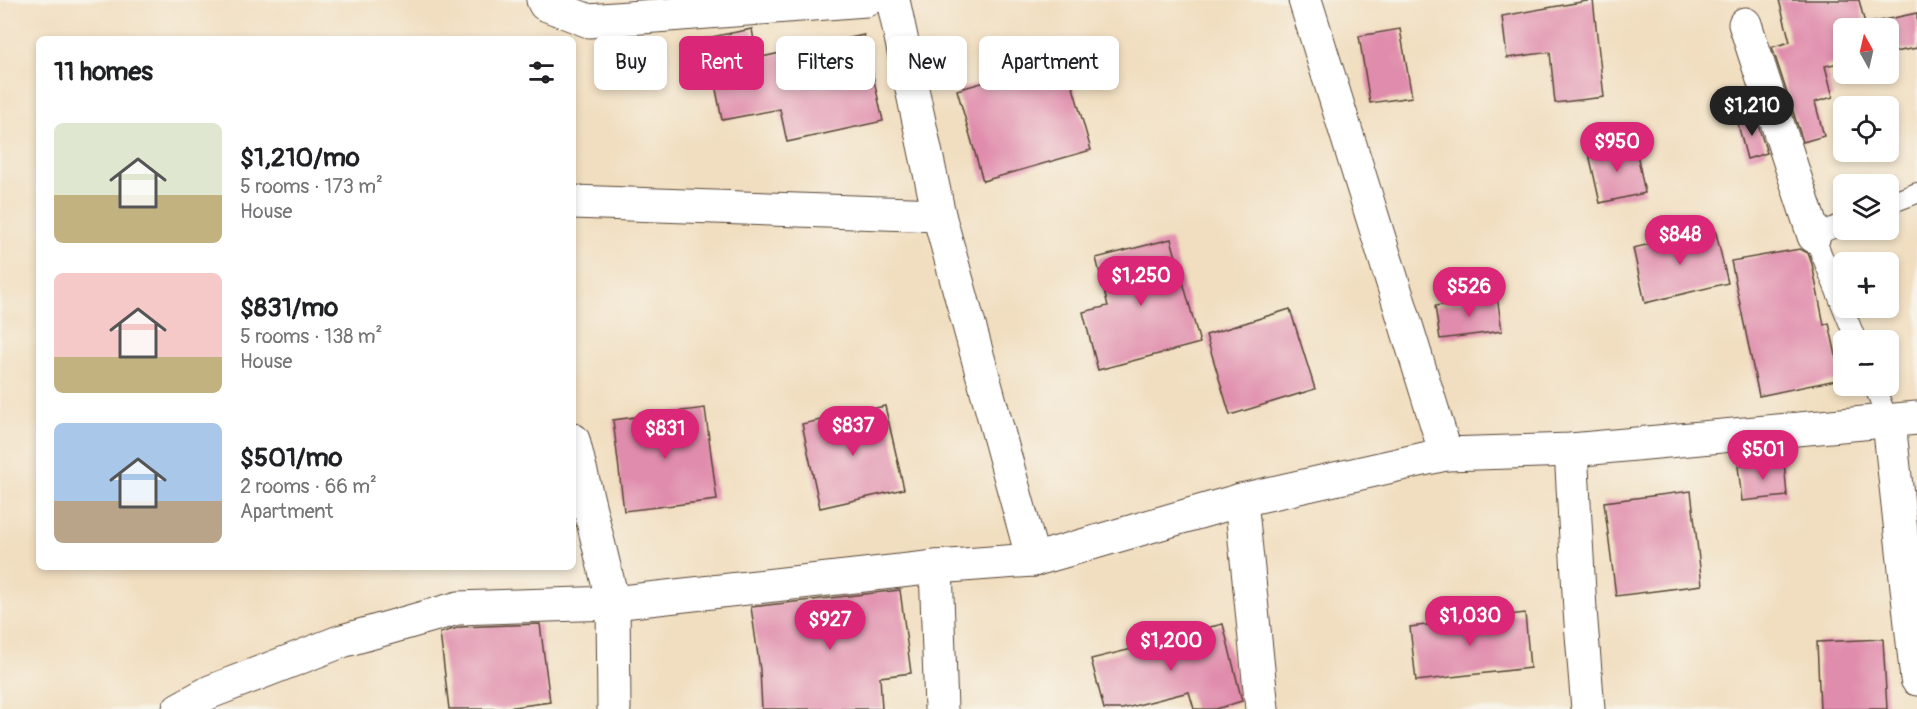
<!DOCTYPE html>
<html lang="en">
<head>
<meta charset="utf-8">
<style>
  body { margin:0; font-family:Pangolin,sans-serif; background:#f2f2f2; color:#202124; height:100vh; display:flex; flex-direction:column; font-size:22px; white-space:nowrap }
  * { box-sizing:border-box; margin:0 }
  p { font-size:20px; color:#757577 }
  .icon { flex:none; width:33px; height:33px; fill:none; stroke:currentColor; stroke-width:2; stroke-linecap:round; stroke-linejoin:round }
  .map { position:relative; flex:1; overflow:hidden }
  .details { position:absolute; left:36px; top:36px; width:540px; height:534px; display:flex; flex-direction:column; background:#fff; border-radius:9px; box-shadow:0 3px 9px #0003 }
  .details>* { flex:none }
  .guide { position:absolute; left:594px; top:36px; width:570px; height:54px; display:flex; gap:12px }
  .needle { width:39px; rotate:352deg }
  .controls { position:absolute; left:1833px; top:18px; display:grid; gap:12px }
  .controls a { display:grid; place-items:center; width:66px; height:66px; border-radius:9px; background:#fff; box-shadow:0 3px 9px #0003; font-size:30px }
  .price { position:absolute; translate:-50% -51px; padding:0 14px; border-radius:21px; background:#db2777; color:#fff; font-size:20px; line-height:39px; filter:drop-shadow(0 2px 3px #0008) }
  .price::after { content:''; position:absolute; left:50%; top:36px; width:18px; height:14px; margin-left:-9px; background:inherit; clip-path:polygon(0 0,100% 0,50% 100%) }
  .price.selected { background:#222; color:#fff }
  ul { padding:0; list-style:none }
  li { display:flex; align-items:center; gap:18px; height:150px; padding:0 18px }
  li span { display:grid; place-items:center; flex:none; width:168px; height:120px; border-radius:9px; color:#555 }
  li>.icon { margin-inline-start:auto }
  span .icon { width:72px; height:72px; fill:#fffc; stroke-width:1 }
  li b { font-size:26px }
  h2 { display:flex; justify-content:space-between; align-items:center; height:72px; padding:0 18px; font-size:26px }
  .chip { padding:0 21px; border-radius:9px; background:#fff; box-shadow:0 3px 9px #0003; font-size:21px; line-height:54px }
  .chip.selected { background:#db2777; color:#fff }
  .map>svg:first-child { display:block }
  .building { fill:#e08cac }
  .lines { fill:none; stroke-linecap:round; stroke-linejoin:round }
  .lane-casing { stroke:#564536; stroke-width:22 }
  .street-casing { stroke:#564536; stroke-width:35 }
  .lane { stroke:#fff; stroke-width:20 }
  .street { stroke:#fff; stroke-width:33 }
</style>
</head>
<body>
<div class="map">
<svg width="1917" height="709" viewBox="0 0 1917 709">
  <rect width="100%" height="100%" fill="#f7f3e8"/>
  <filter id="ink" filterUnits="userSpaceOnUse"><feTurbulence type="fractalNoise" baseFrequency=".0167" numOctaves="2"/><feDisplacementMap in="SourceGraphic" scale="12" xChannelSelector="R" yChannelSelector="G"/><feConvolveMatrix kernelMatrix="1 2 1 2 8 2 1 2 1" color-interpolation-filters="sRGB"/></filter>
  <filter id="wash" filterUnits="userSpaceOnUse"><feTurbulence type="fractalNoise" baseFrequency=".008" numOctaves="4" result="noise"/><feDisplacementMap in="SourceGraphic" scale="24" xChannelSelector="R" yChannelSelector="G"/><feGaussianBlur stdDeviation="1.35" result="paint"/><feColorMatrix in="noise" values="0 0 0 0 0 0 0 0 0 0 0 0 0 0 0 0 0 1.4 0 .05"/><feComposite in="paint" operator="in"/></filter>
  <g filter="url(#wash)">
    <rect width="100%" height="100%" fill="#f1dec0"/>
    <g id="blocks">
      <g class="building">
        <polygon points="1593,0 1604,97 1555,103 1550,52 1507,58 1502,16"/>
        <polygon points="1779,0 1859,0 1865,24 1917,13 1917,48 1888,53 1888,28 1844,28 1844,62 1825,66 1833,97 1815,102 1824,136 1803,142 1772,47 1790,42"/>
        <polygon points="752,29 757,58 864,35 883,121 787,142 780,109 722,120 706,38"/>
        <polygon points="1400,29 1412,97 1370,103 1359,36"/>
        <polygon points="1065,59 1091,150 983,181 957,90"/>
        <polygon points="1755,116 1767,153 1747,159 1737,120"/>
        <polygon points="1635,144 1645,193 1600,203 1589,154"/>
        <polygon points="1715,229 1728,283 1645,303 1633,248"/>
        <polygon points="1171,239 1200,343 1098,370 1083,312 1108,306 1096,258"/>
        <polygon points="1800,249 1808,253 1812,264 1824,325 1829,323 1841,379 1759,396 1731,261"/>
        <polygon points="1497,296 1502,331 1440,339 1435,306"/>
        <polygon points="1290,309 1315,389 1230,415 1206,335"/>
        <polygon points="885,406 904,489 820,508 802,424"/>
        <polygon points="705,408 717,500 624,511 613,420"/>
        <polygon points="1784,461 1787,496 1742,501 1738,466"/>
        <polygon points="1691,491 1702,585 1616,596 1604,502"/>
        <polygon points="900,590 911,673 880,677 882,709 762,709 760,670 751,607"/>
        <polygon points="1525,613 1530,668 1416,681 1410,627"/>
        <polygon points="540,624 550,702 499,709 449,709 440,633 461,627"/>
        <polygon points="1223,624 1242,701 1216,709 1194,709 1189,692 1122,709 1104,709 1091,659 1177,638 1177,635"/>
        <polygon points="1883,639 1887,709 1820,709 1817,642"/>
      </g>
    </g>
  </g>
  <g filter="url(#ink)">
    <use href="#blocks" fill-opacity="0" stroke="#564536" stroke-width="1.5"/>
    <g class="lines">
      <g class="lane-casing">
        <g id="lane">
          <polyline points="1888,204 1917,193"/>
          <polyline points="1844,223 1814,236 1856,340"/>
          <polyline points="1874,386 1889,422"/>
        </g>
      </g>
      <g class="street-casing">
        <g id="street">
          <polyline points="543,0 545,4 589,21 866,0"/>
          <polyline points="893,0 939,215 1033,560"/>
          <polyline points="1305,0 1446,454"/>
          <polyline points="1745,24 1814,236"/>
          <polyline points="573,202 939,215"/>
          <polyline points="1889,422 1917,679"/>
          <polyline points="573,440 613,603 614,709"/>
          <polyline points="1571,450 1580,610 1588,709"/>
          <polyline points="1241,500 1262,709"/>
          <polyline points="936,567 941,709"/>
          <polyline points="179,709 210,692 342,641 458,608 613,603 936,567 1033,560 1241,500 1446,454 1571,450 1917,418"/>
        </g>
      </g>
      <use href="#lane" class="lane"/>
      <use href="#street" class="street"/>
    </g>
  </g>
</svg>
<div class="controls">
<a><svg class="needle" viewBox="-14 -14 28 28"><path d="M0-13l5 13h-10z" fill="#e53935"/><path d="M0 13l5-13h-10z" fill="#757577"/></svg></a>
<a><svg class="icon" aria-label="locate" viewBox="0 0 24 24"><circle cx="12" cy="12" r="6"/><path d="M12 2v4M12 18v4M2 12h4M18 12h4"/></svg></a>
<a><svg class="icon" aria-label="layers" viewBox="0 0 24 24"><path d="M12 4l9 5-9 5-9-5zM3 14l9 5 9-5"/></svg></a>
<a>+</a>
<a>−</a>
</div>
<b class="price selected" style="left:1752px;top:137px">$1,210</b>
<b class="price" style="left:1617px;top:173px">$950</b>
<b class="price" style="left:1680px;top:266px">$848</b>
<b class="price" style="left:1141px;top:307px">$1,250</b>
<b class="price" style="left:1469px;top:318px">$526</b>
<b class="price" style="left:853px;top:457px">$837</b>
<b class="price" style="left:665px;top:460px">$831</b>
<b class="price" style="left:1763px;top:481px">$501</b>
<b class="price" style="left:1470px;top:647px">$1,030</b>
<b class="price" style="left:830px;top:651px">$927</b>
<b class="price" style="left:1171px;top:672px">$1,200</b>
<div class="guide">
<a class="chip">Buy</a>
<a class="chip selected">Rent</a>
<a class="chip">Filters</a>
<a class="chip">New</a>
<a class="chip">Apartment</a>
</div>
<section class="details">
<h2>11 homes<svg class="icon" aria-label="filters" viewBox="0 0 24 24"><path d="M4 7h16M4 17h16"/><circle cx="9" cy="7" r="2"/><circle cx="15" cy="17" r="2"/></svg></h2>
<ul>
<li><span style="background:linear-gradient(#dfe7d0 60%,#c2b280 0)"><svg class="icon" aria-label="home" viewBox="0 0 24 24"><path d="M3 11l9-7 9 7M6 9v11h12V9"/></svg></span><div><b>$1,210/mo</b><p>5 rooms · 173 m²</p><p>House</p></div></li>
<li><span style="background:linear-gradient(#f6c9c9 70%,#c2b280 0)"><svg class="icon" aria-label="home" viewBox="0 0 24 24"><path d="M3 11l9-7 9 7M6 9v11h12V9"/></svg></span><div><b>$831/mo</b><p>5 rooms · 138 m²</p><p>House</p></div></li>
<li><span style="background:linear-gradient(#a9c7e8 65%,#b9a48a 0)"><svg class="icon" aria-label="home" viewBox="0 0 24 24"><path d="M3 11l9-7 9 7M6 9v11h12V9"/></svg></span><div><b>$501/mo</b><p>2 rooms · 66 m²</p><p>Apartment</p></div></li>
</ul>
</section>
</div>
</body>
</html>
